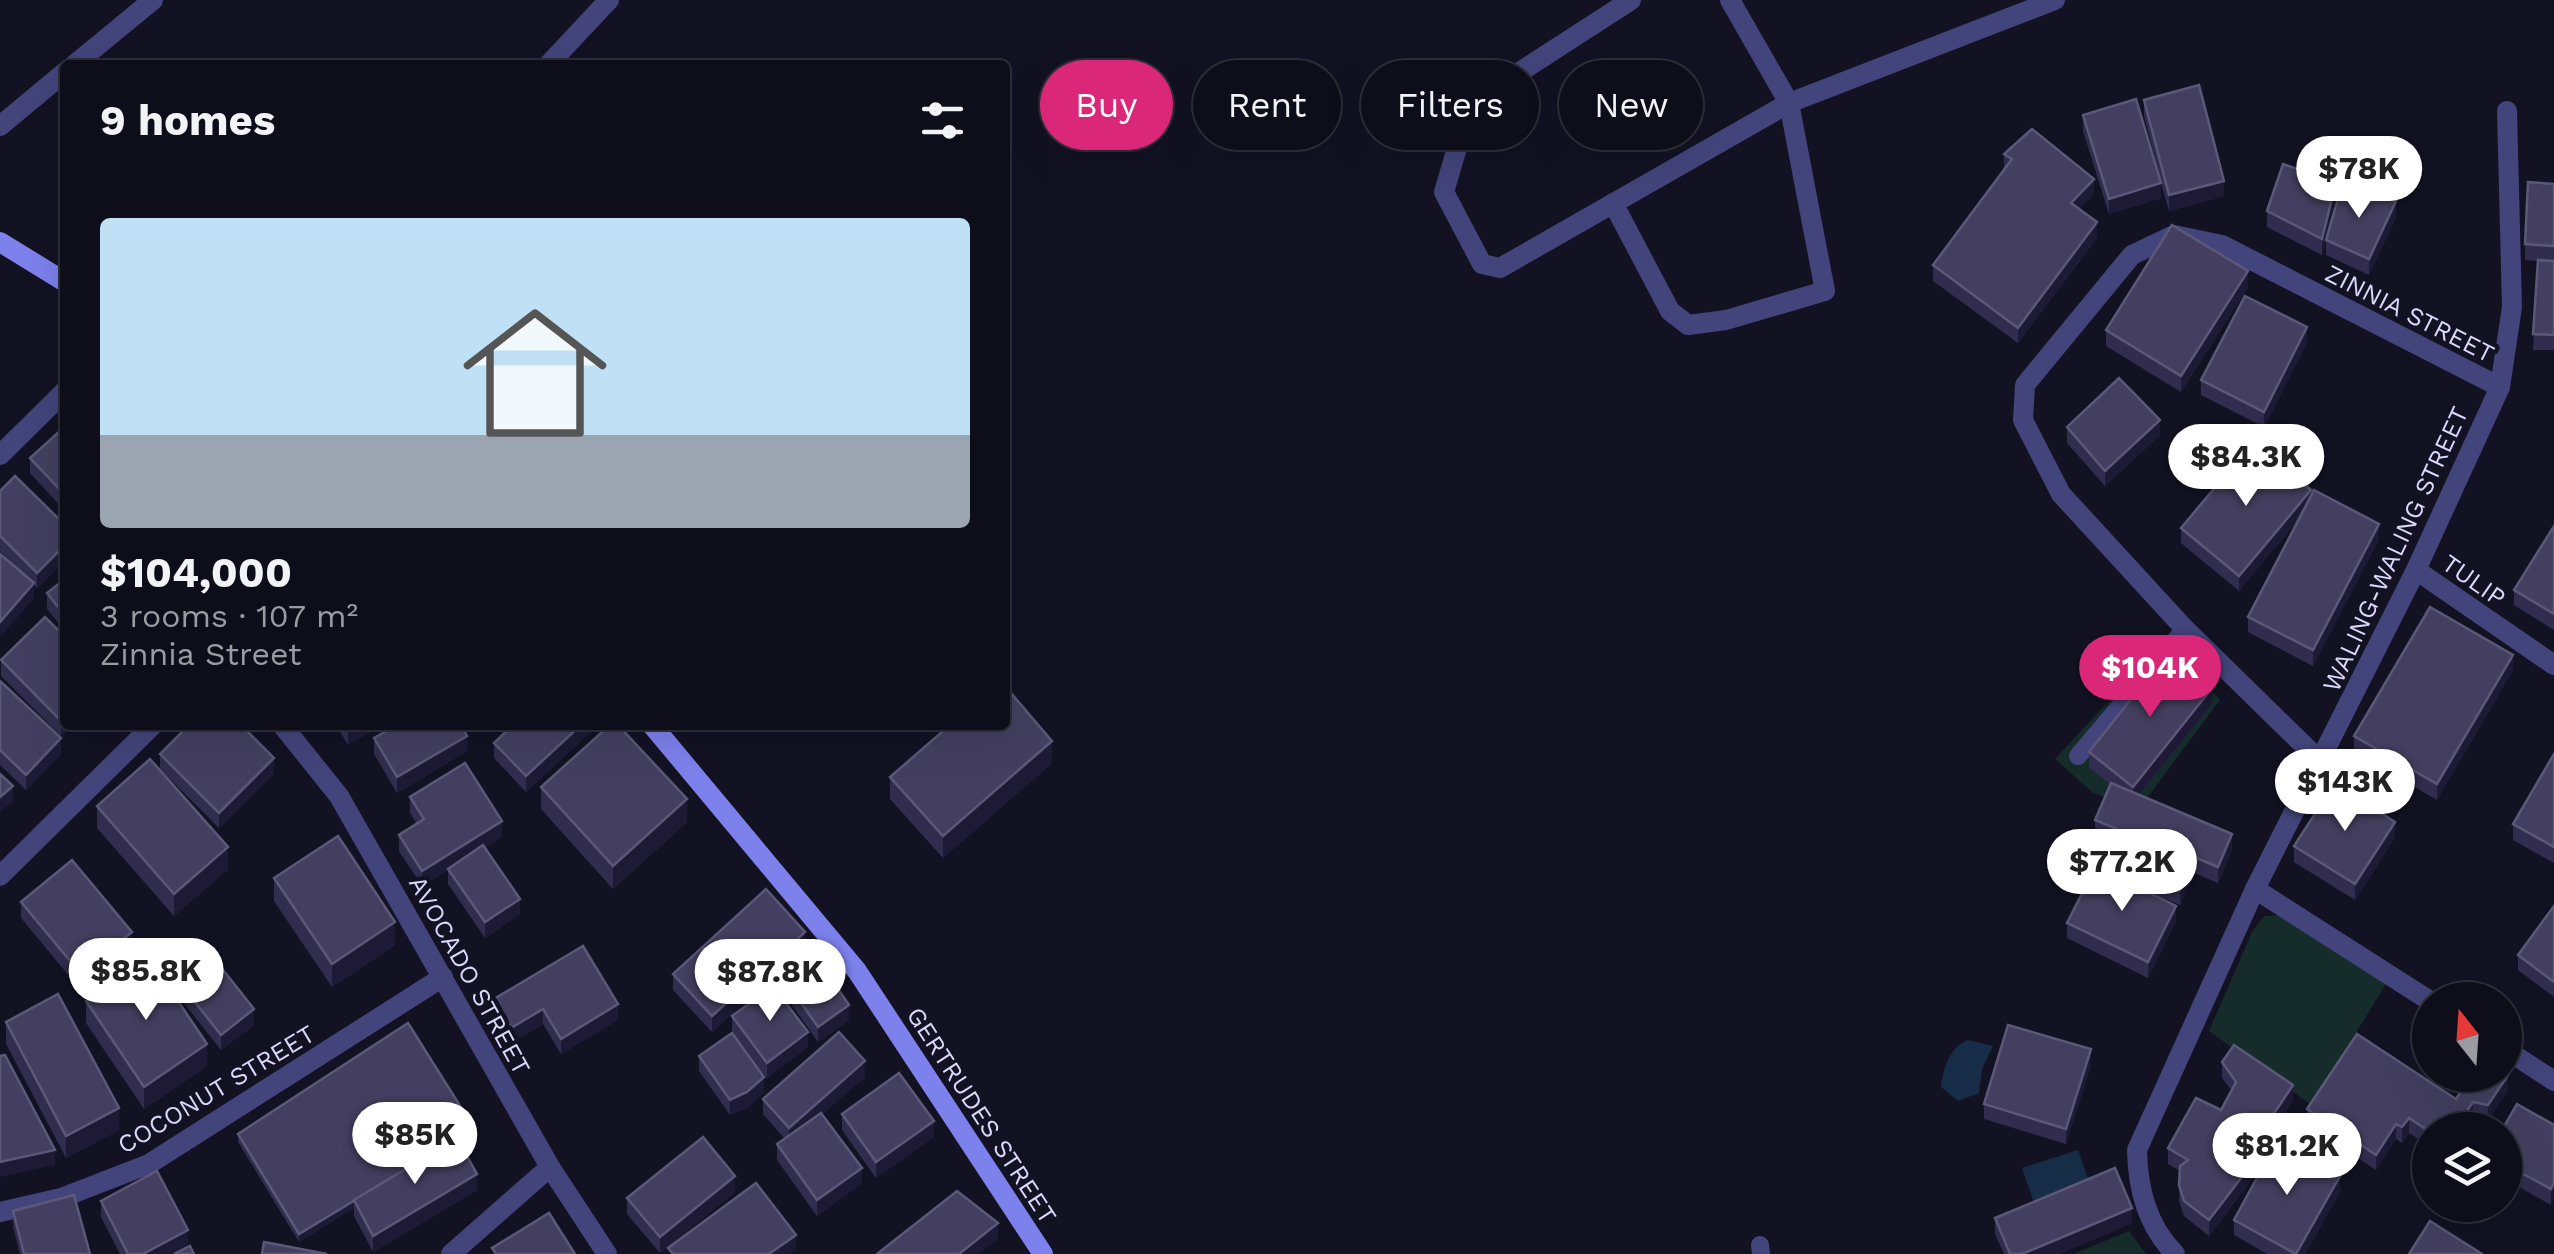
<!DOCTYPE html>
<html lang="en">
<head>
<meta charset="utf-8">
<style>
  body { margin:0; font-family:"Work Sans",sans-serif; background:#171723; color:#f1f3f6; height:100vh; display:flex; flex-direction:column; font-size:38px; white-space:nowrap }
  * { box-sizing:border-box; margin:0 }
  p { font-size:32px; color:#9b9ca2 }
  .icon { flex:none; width:55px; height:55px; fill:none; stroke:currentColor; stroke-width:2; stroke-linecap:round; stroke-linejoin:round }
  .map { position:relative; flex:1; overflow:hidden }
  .side { position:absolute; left:60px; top:60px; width:950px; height:670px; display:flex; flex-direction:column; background:#0e0e1a; border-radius:10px; box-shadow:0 10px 40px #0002,0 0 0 2px #2e2e39 }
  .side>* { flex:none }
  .guide { position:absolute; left:1040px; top:60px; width:950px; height:90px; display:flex; gap:20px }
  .needle { width:65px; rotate:343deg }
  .buttons { position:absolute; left:2412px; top:982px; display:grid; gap:20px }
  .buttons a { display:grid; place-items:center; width:110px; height:110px; border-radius:50%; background:#0e0e1a; box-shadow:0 10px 40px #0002,0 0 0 2px #2e2e39; font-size:50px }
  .price { position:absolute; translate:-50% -85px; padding:0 22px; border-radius:35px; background:#fff; color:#222; font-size:32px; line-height:65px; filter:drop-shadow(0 2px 5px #0008) }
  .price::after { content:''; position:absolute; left:50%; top:60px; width:30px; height:22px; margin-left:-15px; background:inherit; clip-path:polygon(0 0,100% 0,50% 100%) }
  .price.selected { background:#db2777; color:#fff }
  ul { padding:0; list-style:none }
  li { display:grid; align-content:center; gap:20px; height:530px; padding:0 40px }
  li span { display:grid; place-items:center; height:310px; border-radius:10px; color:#555 }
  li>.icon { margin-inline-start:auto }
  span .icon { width:180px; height:180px; fill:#fffc; stroke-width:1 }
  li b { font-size:42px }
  h2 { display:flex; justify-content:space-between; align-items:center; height:120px; padding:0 40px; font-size:42px }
  .tag { padding:0 35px; border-radius:45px; background:#0e0e1a; box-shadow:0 10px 40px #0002,0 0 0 2px #2e2e39; font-size:35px; line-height:90px }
  .tag.selected { background:#db2777; color:#fff }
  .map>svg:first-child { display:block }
  .green { fill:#152c2a }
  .water { fill:#172c46 }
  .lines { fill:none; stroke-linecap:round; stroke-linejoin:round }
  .lane { stroke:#43447b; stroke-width:18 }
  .street { stroke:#43447b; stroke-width:20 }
  .secondary { stroke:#7d81ec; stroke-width:20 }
  .wall { fill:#322d4e }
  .shaded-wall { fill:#1e1a35 }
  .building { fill:#443f60; stroke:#5b5878; stroke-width:2.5 }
  .labels { text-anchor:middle; stroke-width:9; stroke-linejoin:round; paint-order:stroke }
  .street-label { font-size:25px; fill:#dad9fa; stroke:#131223 }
</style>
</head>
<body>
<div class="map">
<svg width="2554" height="1254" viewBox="0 0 2554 1254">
  <rect width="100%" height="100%" fill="#131223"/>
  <g class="green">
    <polygon points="2164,642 2220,700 2138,810 2092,792 2055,759"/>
    <polygon points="2281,915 2386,984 2311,1105 2209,1031 2252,932 2264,916"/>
    <polygon points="2129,1231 2146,1254 2073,1254"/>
  </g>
  <g class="water">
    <path d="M1968,1040L1993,1046L1982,1069L1979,1093L1958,1101L1941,1087C1943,1068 1949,1048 1968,1040Z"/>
    <polygon points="2078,1150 2090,1184 2034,1203 2022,1168"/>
  </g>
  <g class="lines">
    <g class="lane">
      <polyline points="2078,756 2185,629"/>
      <polyline points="1760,1245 1761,1254"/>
    </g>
    <g class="street">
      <polyline points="1631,0 1512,77 1467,114 1444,192 1482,264 1500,268 1789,103 2055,0"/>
      <polyline points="74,65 153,0"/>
      <polyline points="548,65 609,0"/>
      <polyline points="0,126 65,72"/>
      <polyline points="1613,203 1670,311 1688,325 1726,320 1825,291 1789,103 1730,0"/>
      <polyline points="0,455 65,391"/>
      <polyline points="2416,570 2554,665"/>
      <polyline points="282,725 339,796 550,1167 607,1254"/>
      <polyline points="2320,761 2185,629 2061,494 2023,420 2025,385 2132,255 2174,235 2222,245 2500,387"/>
      <polyline points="0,876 153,725"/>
      <polyline points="2255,889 2430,1001"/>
      <polyline points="2505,1049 2554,1081"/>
      <polyline points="0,1212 61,1198 149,1164 443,977"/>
      <polyline points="451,1254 550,1167"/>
      <path d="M2175,1254C2147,1225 2138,1190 2137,1150L2255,889L2416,570L2500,387L2512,307L2507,111"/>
    </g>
    <g class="secondary">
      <polyline points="0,242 65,282"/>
      <polyline points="652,725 857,971 1043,1254"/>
    </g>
  </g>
  <g class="wall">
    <polygon points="2144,100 2224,196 2169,211 2161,183 2161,198 2109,214 2083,131 2083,115 2161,180 2144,116"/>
    <polygon points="2004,154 2094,194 2079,209 2097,238 2018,343 1933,281 1933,265 2004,170"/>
    <polygon points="2554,184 2554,350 2533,350 2538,261 2525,260 2525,244"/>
    <polygon points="2336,198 2322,255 2267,227 2267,211"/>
    <polygon points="2396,217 2369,275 2326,255 2326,240"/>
    <polygon points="2248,287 2181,392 2106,346 2106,330"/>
    <polygon points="2307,343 2264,427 2201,395 2201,380"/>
    <polygon points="2067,427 2160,435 2105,486 2067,443"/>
    <polygon points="65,433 65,511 30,473 30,458"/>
    <polygon points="0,491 65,525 65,561 37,588 34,585 34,598 18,569 0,551"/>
    <polygon points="2311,496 2379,539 2313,666 2248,632 2248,617 2298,520 2239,591 2181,543 2181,528"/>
    <polygon points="2554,526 2554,630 2514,605 2514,590"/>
    <polygon points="65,579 65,631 47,609 47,593"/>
    <polygon points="1,660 65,725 72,725 61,736 1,676"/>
    <polygon points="2513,670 2437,800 2354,752 2354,736"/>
    <polygon points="0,681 61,754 26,790 0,765"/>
    <polygon points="2212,704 2139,795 2232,850 2218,883 2194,873 2180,905 2143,889 2176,921 2148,978 2067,938 2067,923 2105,870 2105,858 2112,842 2095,835 2095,820 2110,784 2089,768 2089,752"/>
    <polygon points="336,725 382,725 348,745"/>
    <polygon points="595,725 595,728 526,792 494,758 494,743"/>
    <polygon points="374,738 467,751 397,793 374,754"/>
    <polygon points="160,754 274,773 219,828 160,769"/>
    <polygon points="2554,754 2554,863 2513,840 2513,824"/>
    <polygon points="1052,763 943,858 890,799 890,777"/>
    <polygon points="541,787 687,822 613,889 541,809"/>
    <polygon points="410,797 502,837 485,847 520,914 485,938 448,884 448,870 422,886 399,851 399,835 417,824 410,813"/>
    <polygon points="97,806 228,869 174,916 97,828"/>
    <polygon points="2395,837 2355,900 2294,862 2294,846"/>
    <polygon points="274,878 395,945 332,987 274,901"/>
    <polygon points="21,902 132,947 80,989 21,918"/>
    <polygon points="2554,906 2554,997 2518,970 2518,955"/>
    <polygon points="805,948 712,1032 673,990 673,974"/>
    <polygon points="168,968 254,1025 221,1050 168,983"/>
    <polygon points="780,973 849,1020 818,1042 780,988"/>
    <polygon points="494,999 618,1020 561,1054 543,1024 511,1043 494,1015"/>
    <polygon points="86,1001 207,1066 144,1109 86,1023"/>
    <polygon points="732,1016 808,1047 767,1078 732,1032"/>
    <polygon points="6,1022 119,1130 66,1158 6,1044"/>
    <polygon points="699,1056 764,1092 747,1108 730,1115 699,1071"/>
    <polygon points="2222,1062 2293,1100 2262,1146 2264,1163 2209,1236 2184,1216 2179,1201 2180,1171 2168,1164 2168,1148 2221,1110 2232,1091 2222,1078"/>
    <polygon points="2091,1065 2066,1144 1984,1119 1984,1104"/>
    <polygon points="865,1077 822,1114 862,1183 817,1216 777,1160 777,1144 785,1139 763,1114 763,1099"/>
    <polygon points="2508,1090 2488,1120 2473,1117 2464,1130 2430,1130 2430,1147 2409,1133 2402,1143 2396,1139 2376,1170 2307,1125 2307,1109 2456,1099"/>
    <polygon points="842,1114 934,1137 876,1178 842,1130"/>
    <polygon points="2554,1125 2551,1205 2505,1179 2505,1130"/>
    <polygon points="238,1134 474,1136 460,1144 477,1190 373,1252 354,1216 354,1208 299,1242 238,1142"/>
    <polygon points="735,1192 660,1253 627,1214 627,1198"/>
    <polygon points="2340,1192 2305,1254 2267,1254 2234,1235 2234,1220"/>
    <polygon points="101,1201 188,1246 172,1254 120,1254 101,1217"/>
    <polygon points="13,1211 90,1254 20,1254 13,1227"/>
    <polygon points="1995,1218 2132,1223 2059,1254 2004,1254 1995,1234"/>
  </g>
  <g class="shaded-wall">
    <polygon points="2094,179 2094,194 2071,218 2071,203"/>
    <polygon points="2224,181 2224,196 2169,211 2169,195"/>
    <polygon points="2336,182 2336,198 2322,255 2322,239"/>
    <polygon points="2161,183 2161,198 2109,214 2109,199"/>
    <polygon points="2396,201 2396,217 2369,275 2369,259"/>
    <polygon points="2097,222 2097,238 2018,343 2018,328"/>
    <polygon points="2248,271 2248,287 2181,392 2181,376"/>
    <polygon points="2307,327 2307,343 2264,427 2264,412"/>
    <polygon points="2160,420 2160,435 2105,486 2105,471"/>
    <polygon points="2311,490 2311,505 2239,591 2239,576"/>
    <polygon points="2379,524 2379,539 2313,666 2313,650"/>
    <polygon points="65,545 65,561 37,588 37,573"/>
    <polygon points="34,583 34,598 0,637 0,622"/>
    <polygon points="2513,655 2513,670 2437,800 2437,784"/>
    <polygon points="2212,688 2212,704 2133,802 2133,787"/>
    <polygon points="65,717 65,725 72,725 61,736 61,721"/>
    <polygon points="356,725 382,725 348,745 348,730"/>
    <polygon points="581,725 595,725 595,728 526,792 526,776"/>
    <polygon points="467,736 467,751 397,793 397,777"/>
    <polygon points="61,738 61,754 26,790 26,775"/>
    <polygon points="1052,741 1052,763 943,858 943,836"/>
    <polygon points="274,758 274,773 219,828 219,813"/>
    <polygon points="13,786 13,801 0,812 0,797"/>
    <polygon points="687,799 687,822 613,889 613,866"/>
    <polygon points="502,821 502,837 422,886 422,871"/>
    <polygon points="2395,822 2395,837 2355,900 2355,884"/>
    <polygon points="2232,834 2232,850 2218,883 2218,867"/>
    <polygon points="228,847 228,869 174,916 174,894"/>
    <polygon points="2194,857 2194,873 2180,905 2180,890"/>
    <polygon points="520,899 520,914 485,938 485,922"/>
    <polygon points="2176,906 2176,921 2148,978 2148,962"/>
    <polygon points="395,922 395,945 332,987 332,964"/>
    <polygon points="132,932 132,947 80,989 80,973"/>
    <polygon points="805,932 805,948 712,1032 712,1016"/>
    <polygon points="618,1004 618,1020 561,1054 561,1039"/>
    <polygon points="849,1005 849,1020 818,1042 818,1027"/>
    <polygon points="254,1009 254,1025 221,1050 221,1035"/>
    <polygon points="543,1009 543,1024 511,1043 511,1028"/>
    <polygon points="808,1032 808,1047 767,1078 767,1063"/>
    <polygon points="207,1044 207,1066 144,1109 144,1087"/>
    <polygon points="2091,1049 2091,1065 2066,1144 2066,1129"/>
    <polygon points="865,1061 865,1077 789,1144 789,1128"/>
    <polygon points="2508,1075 2508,1090 2488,1120 2488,1105"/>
    <polygon points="764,1077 764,1092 747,1108 730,1115 730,1100"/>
    <polygon points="2293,1085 2293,1100 2257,1154 2257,1139"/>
    <polygon points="2473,1102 2473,1117 2464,1130 2454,1130"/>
    <polygon points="119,1108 119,1130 66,1158 66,1136"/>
    <polygon points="2409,1118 2409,1133 2402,1143 2402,1127"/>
    <polygon points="934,1121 934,1137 876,1178 876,1162"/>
    <polygon points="2396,1124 2396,1139 2376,1170 2376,1155"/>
    <polygon points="474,1128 474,1136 357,1206 354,1200"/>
    <polygon points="2264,1148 2264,1163 2209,1236 2209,1220"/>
    <polygon points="55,1150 55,1165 0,1177 0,1162"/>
    <polygon points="862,1168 862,1183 817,1216 817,1200"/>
    <polygon points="477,1174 477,1190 373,1252 373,1236"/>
    <polygon points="735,1176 735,1192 660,1253 660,1237"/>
    <polygon points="2340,1176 2340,1192 2305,1254 2296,1254"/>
    <polygon points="2554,1183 2554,1199 2551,1205 2551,1189"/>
    <polygon points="354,1200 354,1208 299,1242 299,1234"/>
    <polygon points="2132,1208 2132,1223 2059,1254 2022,1254"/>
    <polygon points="998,1223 998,1239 979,1254 959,1254"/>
    <polygon points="188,1230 188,1246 172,1254 143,1254"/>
    <polygon points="796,1235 796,1250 790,1254 769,1254"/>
  </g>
  <g class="building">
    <polygon points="2199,85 2224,181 2169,195 2144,100"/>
    <polygon points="2136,99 2161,183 2109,199 2083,115"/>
    <polygon points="2032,129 2094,179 2071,203 2097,222 2018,328 1933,265 2012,159 2004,154"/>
    <polygon points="2283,164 2336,182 2322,239 2267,211"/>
    <polygon points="2528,182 2554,184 2554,246 2525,244"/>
    <polygon points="2342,185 2396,201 2369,259 2326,240"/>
    <polygon points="2172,225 2248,271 2181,376 2106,330"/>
    <polygon points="2538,260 2554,261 2554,335 2533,334"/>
    <polygon points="2245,296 2307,327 2264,412 2201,380"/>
    <polygon points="2119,378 2160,420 2105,471 2067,427"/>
    <polygon points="62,429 65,433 65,495 30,458"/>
    <polygon points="2254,441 2311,490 2239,576 2181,528"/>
    <polygon points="15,476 65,525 65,545 37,573 0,536 0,491"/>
    <polygon points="2314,490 2379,524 2313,650 2248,617"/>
    <polygon points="2554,526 2554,614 2514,590"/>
    <polygon points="0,554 34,583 0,622"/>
    <polygon points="65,579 65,616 47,593"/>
    <polygon points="2430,607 2513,655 2437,784 2354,736"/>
    <polygon points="45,617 65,637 65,717 61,721 1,660"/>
    <polygon points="2167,654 2212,688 2133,787 2089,752"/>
    <polygon points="0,681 61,738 26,775 0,750"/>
    <polygon points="1005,686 1052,741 943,836 890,777 950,725 1005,725"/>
    <polygon points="189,725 241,725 274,758 219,813 160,754"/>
    <polygon points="397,725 461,725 467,736 397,777 374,738"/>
    <polygon points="513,725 581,725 526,776 494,743"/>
    <polygon points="610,725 618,725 687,799 613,866 541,787"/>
    <polygon points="2554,754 2554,847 2513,824"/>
    <polygon points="150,759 228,847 174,894 97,806"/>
    <polygon points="465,763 502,821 422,871 399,835 424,819 410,797"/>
    <polygon points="0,774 13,786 0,797"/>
    <polygon points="2111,783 2232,834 2218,867 2194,857 2180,890 2105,858 2117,829 2095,820"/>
    <polygon points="2335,783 2395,822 2355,884 2294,846"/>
    <polygon points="338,836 395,922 332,964 274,878"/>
    <polygon points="483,845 520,899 485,922 448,869"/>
    <polygon points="72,860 132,932 80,973 21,902"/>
    <polygon points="2096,866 2176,906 2148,962 2067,923"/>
    <polygon points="766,889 805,932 712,1016 673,974"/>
    <polygon points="2554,906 2554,982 2518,955"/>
    <polygon points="201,942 254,1009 221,1035 168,968"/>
    <polygon points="583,946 618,1004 561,1039 543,1009 511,1028 494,999"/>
    <polygon points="812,951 849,1005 818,1027 780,973"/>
    <polygon points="149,958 207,1044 144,1087 86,1001"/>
    <polygon points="773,986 808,1032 767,1063 732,1016"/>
    <polygon points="58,994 119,1108 66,1136 6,1022"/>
    <polygon points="408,1023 474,1128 299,1234 238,1134"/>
    <polygon points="2008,1025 2091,1049 2066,1129 1984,1104"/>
    <polygon points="839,1032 865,1061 789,1128 763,1099"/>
    <polygon points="732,1033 764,1077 747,1092 730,1100 699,1056"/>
    <polygon points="2357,1034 2456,1099 2472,1075 2505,1075 2505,1073 2508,1075 2488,1105 2473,1102 2454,1130 2430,1130 2430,1132 2409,1118 2402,1127 2396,1124 2376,1155 2307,1109"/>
    <polygon points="2234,1045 2293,1085 2257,1139 2264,1148 2209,1220 2184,1201 2179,1185 2180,1166 2188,1160 2168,1148 2196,1098 2221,1110 2236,1082 2222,1062"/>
    <polygon points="5,1055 55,1150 0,1162 0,1056"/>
    <polygon points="899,1073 934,1121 876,1162 842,1114"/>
    <polygon points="2517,1104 2554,1125 2554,1183 2551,1189 2505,1164 2505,1130 2502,1130"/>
    <polygon points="821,1113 862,1168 817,1200 777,1144"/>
    <polygon points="703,1137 735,1176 660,1237 627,1198"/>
    <polygon points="457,1138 477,1174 373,1236 354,1200"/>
    <polygon points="2277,1141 2340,1176 2296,1254 2234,1220"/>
    <polygon points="2115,1168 2132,1208 2022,1254 2010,1254 1995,1218"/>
    <polygon points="157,1171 188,1230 143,1254 128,1254 101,1201"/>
    <polygon points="756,1183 796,1235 769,1254 673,1254 668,1248"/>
    <polygon points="957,1191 998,1223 959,1254 877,1254"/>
    <polygon points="74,1195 90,1254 24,1254 13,1211"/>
    <polygon points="549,1213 575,1254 496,1254 492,1248"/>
    <polygon points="2430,1221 2482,1254 2409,1254"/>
    <polygon points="264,1242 327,1254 262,1254"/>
    <polygon points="190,1246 194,1254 174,1254"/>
  </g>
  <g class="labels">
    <g class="street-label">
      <text transform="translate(2410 313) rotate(27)" y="9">ZINNIA STREET</text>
      <text transform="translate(2395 549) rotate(-65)" y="9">WALING-WALING STREET</text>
      <text transform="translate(2474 580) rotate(35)" y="9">TULIP</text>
      <text transform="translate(470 975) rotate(61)" y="9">AVOCADO STREET</text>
      <text transform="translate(216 1089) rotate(-31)" y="9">COCONUT STREET</text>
      <text transform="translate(982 1115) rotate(57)" y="9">GERTRUDES STREET</text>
    </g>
  </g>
</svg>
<div class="buttons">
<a><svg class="needle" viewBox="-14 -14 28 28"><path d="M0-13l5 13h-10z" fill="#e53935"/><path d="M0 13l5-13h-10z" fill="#9b9ca2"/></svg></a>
<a><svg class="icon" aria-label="layers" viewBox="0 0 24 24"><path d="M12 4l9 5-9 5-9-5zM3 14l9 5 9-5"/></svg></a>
</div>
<b class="price" style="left:2359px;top:221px">$78K</b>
<b class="price" style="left:2246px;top:509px">$84.3K</b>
<b class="price selected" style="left:2150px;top:720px">$104K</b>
<b class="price" style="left:2345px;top:834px">$143K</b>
<b class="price" style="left:2122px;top:914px">$77.2K</b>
<b class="price" style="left:146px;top:1023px">$85.8K</b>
<b class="price" style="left:770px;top:1024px">$87.8K</b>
<b class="price" style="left:415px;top:1187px">$85K</b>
<b class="price" style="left:2287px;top:1198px">$81.2K</b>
<div class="guide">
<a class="tag selected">Buy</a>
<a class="tag">Rent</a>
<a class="tag">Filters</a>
<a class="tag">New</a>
</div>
<section class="side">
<h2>9 homes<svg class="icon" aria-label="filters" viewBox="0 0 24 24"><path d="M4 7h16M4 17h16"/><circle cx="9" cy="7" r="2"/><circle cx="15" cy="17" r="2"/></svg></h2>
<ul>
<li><span style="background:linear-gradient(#bfe0f5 70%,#9aa5b1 0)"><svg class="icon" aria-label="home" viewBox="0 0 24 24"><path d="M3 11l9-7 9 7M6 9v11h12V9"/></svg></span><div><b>$104,000</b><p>3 rooms · 107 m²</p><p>Zinnia Street</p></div></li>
</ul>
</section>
</div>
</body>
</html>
